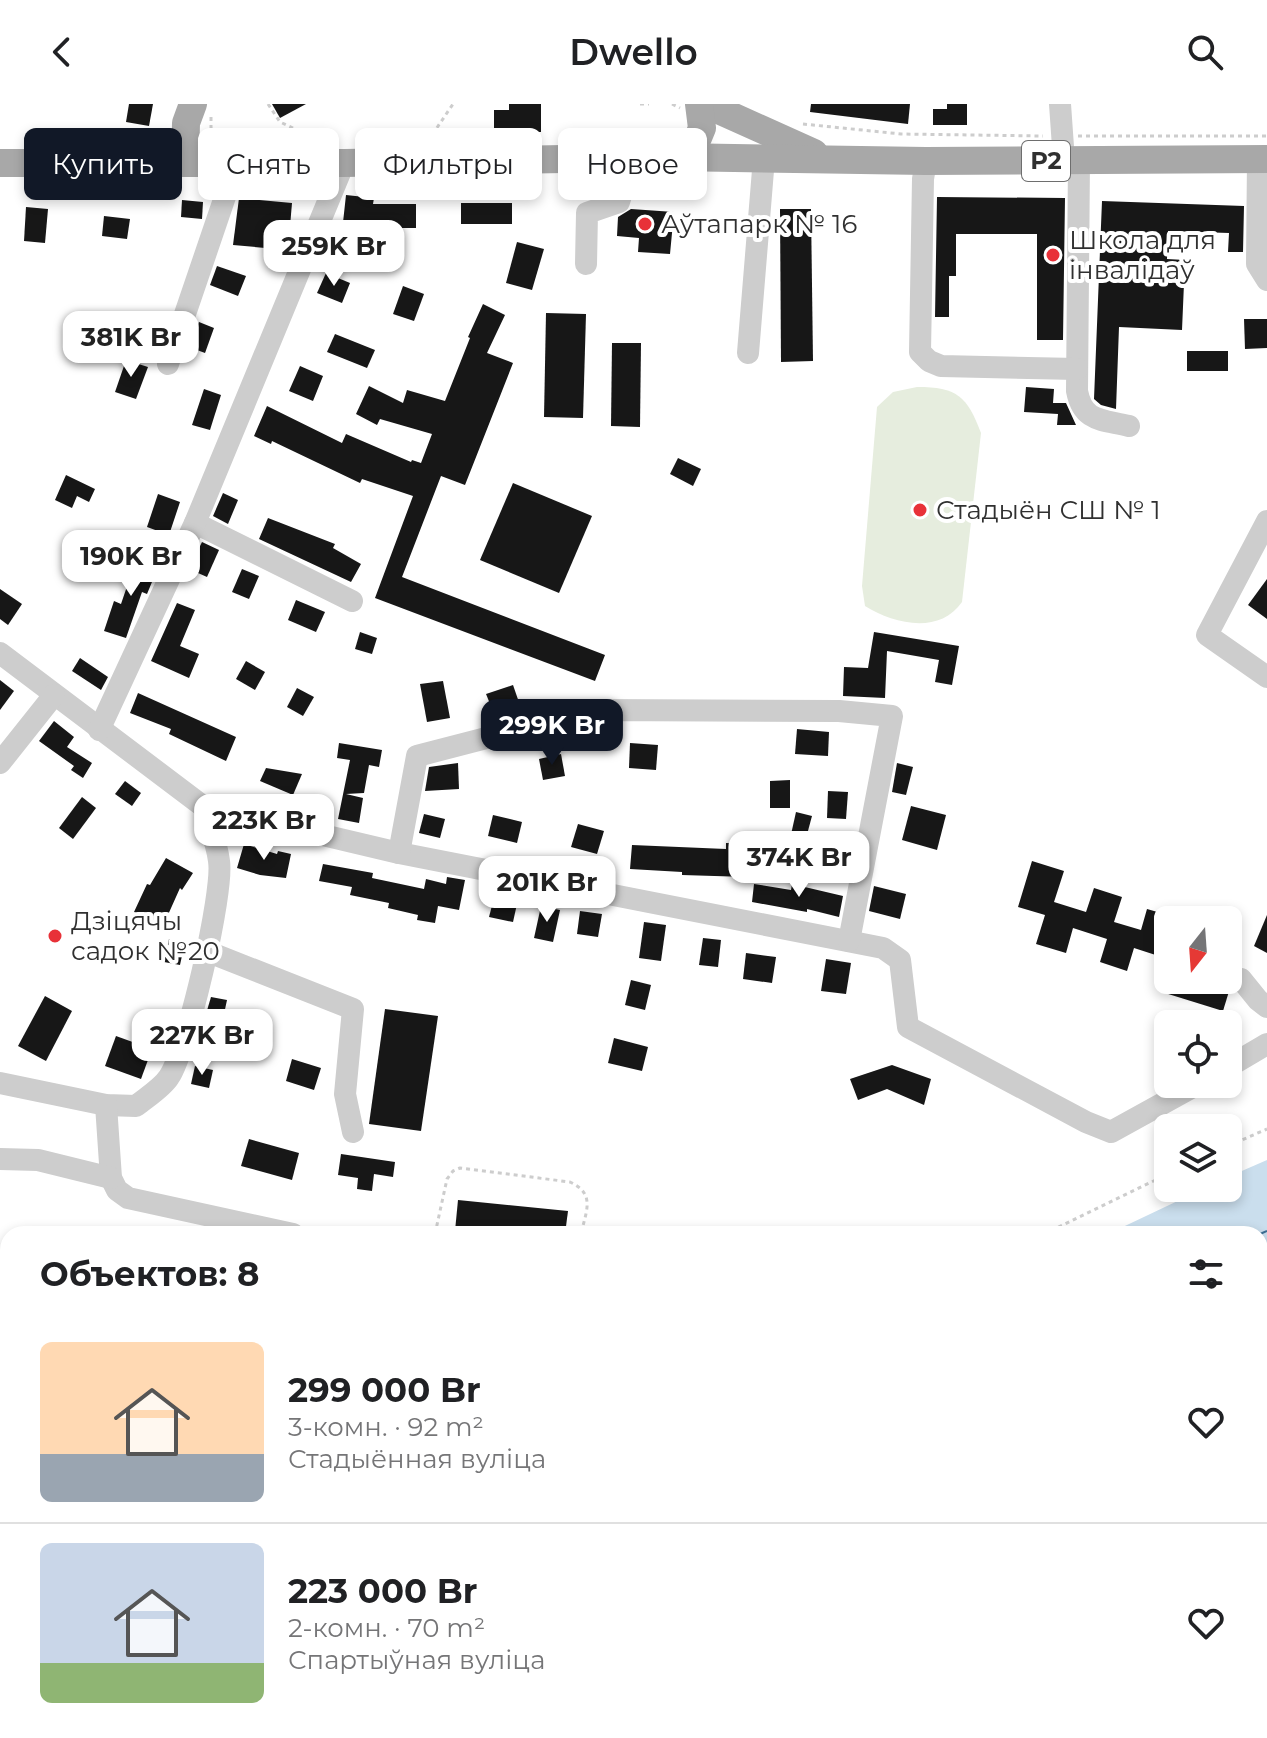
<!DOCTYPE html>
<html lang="ru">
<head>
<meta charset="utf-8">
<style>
  body { margin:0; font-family:Montserrat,sans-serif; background:#f2f2f2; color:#202124; height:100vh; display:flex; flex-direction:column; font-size:30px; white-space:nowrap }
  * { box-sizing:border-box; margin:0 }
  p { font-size:26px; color:#757577 }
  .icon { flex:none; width:44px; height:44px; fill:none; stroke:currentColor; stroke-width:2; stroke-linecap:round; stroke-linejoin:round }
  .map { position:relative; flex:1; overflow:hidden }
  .details { position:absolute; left:0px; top:1122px; width:1268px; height:512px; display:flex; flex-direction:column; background:#fff; border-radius:24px 24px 0 0; box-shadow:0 4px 12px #0003 }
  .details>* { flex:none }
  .guide { position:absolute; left:24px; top:24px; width:800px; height:72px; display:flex; gap:16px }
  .needle { width:52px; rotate:197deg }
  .controls { position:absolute; left:1154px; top:802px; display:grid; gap:16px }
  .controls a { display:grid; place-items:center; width:88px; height:88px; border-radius:12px; background:#fff; box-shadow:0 4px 12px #0003; font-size:40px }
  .price { position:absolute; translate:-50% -68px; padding:0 18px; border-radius:16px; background:#fff; color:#222; font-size:26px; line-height:52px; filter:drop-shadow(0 2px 4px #0008) }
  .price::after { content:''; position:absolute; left:50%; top:48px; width:24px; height:18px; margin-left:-12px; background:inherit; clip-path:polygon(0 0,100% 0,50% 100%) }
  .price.selected { background:#111827; color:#fff }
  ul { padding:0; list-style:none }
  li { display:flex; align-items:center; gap:24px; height:200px; padding:0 40px }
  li+li { border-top:2px solid #e0e0e0 }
  li span { display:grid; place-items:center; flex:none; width:224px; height:160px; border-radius:12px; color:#555 }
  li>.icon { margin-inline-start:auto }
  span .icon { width:96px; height:96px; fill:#fffc; stroke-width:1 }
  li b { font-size:34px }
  h2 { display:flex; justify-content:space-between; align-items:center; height:96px; padding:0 40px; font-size:34px }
  .tag { padding:0 28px; border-radius:12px; background:#fff; box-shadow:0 4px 12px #0003; font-size:28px; line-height:72px }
  .tag.selected { background:#111827; color:#fff }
  header { display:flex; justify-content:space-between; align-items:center; height:104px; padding:0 40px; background:#fff; font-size:36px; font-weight:600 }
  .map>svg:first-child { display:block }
  .green { fill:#e6edde }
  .water { fill:#cadeed }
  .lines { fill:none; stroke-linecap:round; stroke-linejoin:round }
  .ferry { stroke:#3c6f94; stroke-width:2; stroke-dasharray:10 8; stroke-linecap:butt }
  .building { fill:#171717 }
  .path { stroke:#cdcdcd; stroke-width:3; stroke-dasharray:4 4; stroke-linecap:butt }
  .minor { stroke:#cdcdcd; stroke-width:22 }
  .major { stroke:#a8a8a8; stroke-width:28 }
  .poi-dot { fill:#e83138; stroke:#fff; stroke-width:3 }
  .labels { text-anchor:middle; stroke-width:8; stroke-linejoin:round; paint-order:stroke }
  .shield { fill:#fff; stroke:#6e6e6e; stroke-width:2 }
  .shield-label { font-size:24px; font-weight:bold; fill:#303030 }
  .poi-label { font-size:26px; fill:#303030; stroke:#fff; text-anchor:start }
</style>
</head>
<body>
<header><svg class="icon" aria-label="back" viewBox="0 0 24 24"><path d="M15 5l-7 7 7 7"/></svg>Dwello<svg class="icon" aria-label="search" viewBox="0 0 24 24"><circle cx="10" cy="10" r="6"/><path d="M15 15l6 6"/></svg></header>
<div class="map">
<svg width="1267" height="1634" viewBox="0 0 1267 1634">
  <rect width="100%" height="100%" fill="#fff"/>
  <g class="green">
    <path d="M917,283C957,283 967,292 981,329L962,498C939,531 894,520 865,502L862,482L877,303L893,288Z"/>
    <polygon points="1260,1361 1267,1365 1267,1481 1260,1478"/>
    <polygon points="8,1377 8,1553 0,1550 0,1378"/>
    <polygon points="1260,1506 1267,1508 1267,1559 1260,1572"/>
    <polygon points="189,1626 361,1626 357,1634 209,1634"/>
    <polygon points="380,1626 445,1626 463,1631 522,1628 544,1634 374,1634"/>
    <polygon points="786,1626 855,1626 846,1634 799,1634"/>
  </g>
  <g class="water">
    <polygon points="1267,1056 1267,1206 1260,1208 1260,1130 1108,1130 1205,1084 1228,1084 1228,1073"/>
    <rect x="0" y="1151" width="8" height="131"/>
    <polygon points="901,1626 957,1626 949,1634 904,1634"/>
  </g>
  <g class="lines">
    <g class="ferry">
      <polyline points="1260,1130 1267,1127"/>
      <polyline points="0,1229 8,1229"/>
    </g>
  </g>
  <g class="building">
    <polygon points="129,0 153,0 149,22 126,18"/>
    <polygon points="272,0 306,0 280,14"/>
    <polygon points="509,0 541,0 541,28 494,28 494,6 509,6"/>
    <polygon points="811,0 910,0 908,20 810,8"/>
    <polygon points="947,0 967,0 967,21 933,21 933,5 947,5"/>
    <polygon points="346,91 374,94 373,100 416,100 416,124 371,124 368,157 339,155"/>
    <polygon points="937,93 1065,94 1063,236 1037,236 1037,130 956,130 956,172 949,172 949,213 935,213"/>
    <polygon points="239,94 292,99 288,146 233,141"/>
    <polygon points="182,96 203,98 202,115 181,113"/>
    <polygon points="1102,97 1244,102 1243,148 1228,148 1229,129 1168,127 1167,155 1185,156 1182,226 1119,223 1116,305 1101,301 1094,295"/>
    <rect x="461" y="99" width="51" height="21"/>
    <polygon points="26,103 48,105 45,139 24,137"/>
    <polygon points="631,105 674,108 670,150 638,148 639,134 617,132 618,113"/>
    <polygon points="780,105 811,105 813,257 781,258"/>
    <polygon points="104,112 130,115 127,135 102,132"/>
    <polygon points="517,138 544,145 532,186 506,179"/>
    <polygon points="217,162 246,172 238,192 210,181"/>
    <polygon points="326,169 350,179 342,199 317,189"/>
    <polygon points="403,182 424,190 414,217 393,210"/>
    <polygon points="483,200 505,211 487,249 513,259 465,381 441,372 402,473 605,551 595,577 375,494 413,392 362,375 360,379 272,337 271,340 254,332 267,302 342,339 346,330 411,358 412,356 421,359 432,330 380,315 377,321 356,310 369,282 403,299 407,286 445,297 470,234 468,233"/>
    <polygon points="546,209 586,210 583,314 544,313"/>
    <polygon points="1244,215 1267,215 1267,244 1245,245"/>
    <polygon points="199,218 214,224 205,249 189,243"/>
    <polygon points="335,230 375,246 367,264 327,248"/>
    <polygon points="612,239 641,239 640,323 611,322"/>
    <rect x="1187" y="247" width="41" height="20"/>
    <polygon points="126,256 148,263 136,295 115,288"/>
    <polygon points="300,262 323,272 313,297 289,287"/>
    <polygon points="1026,283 1054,285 1053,299 1066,299 1076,321 1057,321 1058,310 1024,308"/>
    <polygon points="204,285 221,291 210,326 192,321"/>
    <polygon points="678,354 701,365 693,382 670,370"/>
    <polygon points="66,371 95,385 89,398 77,392 72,404 55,396"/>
    <polygon points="513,379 592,412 559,489 480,456"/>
    <polygon points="223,389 238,396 228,420 213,412"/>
    <polygon points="158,390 180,398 169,431 147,423"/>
    <polygon points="268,414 335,440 333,444 361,460 351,478 259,435"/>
    <polygon points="202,438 219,446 207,473 189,465"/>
    <polygon points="137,453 159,461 147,490 142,488 126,534 104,527 114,497 121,500"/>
    <polygon points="242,465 259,472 249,495 232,488"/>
    <polygon points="1267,475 1267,515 1248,501"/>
    <polygon points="0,485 22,500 8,521 0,515"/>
    <polygon points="296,496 325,508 316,528 288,516"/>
    <polygon points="177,499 195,506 180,542 199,550 189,574 151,557"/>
    <polygon points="360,528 377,534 372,550 355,545"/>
    <polygon points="874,528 959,542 952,581 935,578 939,556 887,547 885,594 843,592 844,563 868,564"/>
    <polygon points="80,554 108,573 101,586 72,567"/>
    <polygon points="246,557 265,568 255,586 236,575"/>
    <polygon points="0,576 14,587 0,606"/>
    <polygon points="443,577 450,614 427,618 420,580"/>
    <polygon points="513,581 522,607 497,617 486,590"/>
    <polygon points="297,584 314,593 303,612 287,603"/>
    <polygon points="138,589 236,633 226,657 169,630 171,625 130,609"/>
    <polygon points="54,617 74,633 67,643 92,659 83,674 71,666 74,662 39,637"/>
    <polygon points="797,625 829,628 828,652 795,650"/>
    <polygon points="339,639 382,646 379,663 369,661 364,689 346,690 363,694 359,719 338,715 350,656 337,654"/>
    <polygon points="630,639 658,641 656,666 629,664"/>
    <polygon points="561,650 565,672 543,676 539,655"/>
    <polygon points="458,659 459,685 425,687 429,663"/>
    <polygon points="897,659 913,663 906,691 892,688"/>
    <polygon points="266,664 302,670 293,691 260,677"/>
    <polygon points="790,676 790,704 770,704 770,677"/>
    <polygon points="125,677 141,689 132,702 115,690"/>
    <polygon points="828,687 848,688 846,715 827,714"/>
    <polygon points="82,693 96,704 73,735 59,724"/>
    <polygon points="911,702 946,711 937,746 902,736"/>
    <polygon points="796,708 812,712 805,738 790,735"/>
    <polygon points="424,710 445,715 440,734 419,729"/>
    <polygon points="493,711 522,718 517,739 488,732"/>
    <polygon points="578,720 604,727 597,750 571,743"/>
    <polygon points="726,739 748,740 747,773 682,771 682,768 630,765 632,741 726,745"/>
    <polygon points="244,740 277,750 278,747 291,750 286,774 260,771 237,764"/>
    <polygon points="166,754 193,769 182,786 180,784 163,822 134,808 147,780 150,781"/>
    <polygon points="1032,757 1064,767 1054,798 1086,808 1094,784 1122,793 1114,818 1141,826 1147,805 1168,811 1168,855 1134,844 1127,867 1100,858 1107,835 1073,824 1066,849 1036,840 1045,811 1018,803"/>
    <polygon points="323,760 373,769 372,774 424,785 426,775 446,780 447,773 465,776 459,806 438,802 435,819 417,816 418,811 388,804 389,799 350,791 352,783 319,777"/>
    <polygon points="754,780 791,786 792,780 843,792 839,813 807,805 807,808 752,798"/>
    <polygon points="874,782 906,790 900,815 869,807"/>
    <polygon points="496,786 519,791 513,818 489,813"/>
    <polygon points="541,802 560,806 553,838 534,834"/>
    <polygon points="580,807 602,810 598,833 577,830"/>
    <polygon points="1267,811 1267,849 1254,842"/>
    <polygon points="644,818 666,821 661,857 639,854"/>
    <polygon points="703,834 721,836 718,863 699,861"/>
    <polygon points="169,835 185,838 180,861 164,858"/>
    <polygon points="746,849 776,853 772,879 743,875"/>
    <polygon points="826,855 851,859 846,890 821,887"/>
    <polygon points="631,876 651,881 645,906 625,901"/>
    <polygon points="1169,876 1227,876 1230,884 1223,907 1165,889"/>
    <polygon points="45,892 72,907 46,957 18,942"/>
    <polygon points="211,893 227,896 221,924 203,920"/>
    <polygon points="385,905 438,912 421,1027 369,1020"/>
    <polygon points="116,932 152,945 141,975 105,962"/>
    <polygon points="614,934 648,943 642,967 608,959"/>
    <polygon points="292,955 321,964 314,986 286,977"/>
    <polygon points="892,961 931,975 924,1001 887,985 858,996 850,975"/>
    <polygon points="195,962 213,966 209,984 191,980"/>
    <polygon points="249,1035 299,1049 292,1076 241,1062"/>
    <polygon points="341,1050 395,1058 393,1073 374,1070 372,1087 357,1085 358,1074 338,1071"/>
    <polygon points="458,1096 568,1107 565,1130 488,1130 455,1127"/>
  </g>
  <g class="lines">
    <g class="path">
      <polyline points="268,0 280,18 318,36"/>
      <polyline points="640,0 649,0"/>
      <polyline points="672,0 680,4"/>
      <polyline points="211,13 211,24 222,37"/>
      <polyline points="803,20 901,30 1043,32"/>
      <polyline points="1078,32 1267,32"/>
      <polyline points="428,37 453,0"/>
      <polyline points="1228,1042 1267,1025"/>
      <path d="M435,1130L447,1075L453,1067L460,1064L570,1078C596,1090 586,1107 581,1130"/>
      <polyline points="1044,1130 1168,1070"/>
      <polyline points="0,1558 8,1561"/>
      <polyline points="147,1626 162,1634"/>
    </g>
    <g class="minor">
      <polyline points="1060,0 1064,57"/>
      <polyline points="1258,55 1257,160 1267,176"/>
      <path d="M1079,56L1077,287C1083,318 1101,315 1129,322"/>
      <polyline points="926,57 923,75 920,248 929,257 941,262 1077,265"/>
      <polyline points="586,160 587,109 619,98 633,54"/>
      <polyline points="748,249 764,54"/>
      <polyline points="168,260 230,78"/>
      <polyline points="1267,417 1207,531 1267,573"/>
      <polyline points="195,419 352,497"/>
      <polyline points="0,549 204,703 399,749 883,844 900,856 908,923 1086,1018 1111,1028 1198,980"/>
      <polyline points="99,626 195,419 344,59"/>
      <polyline points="0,659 54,591"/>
      <polyline points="399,749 417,652 595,606 839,607 892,612 849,837"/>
      <polyline points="206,847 353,905 345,990 353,1028"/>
      <polyline points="1241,875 1258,896 1267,903"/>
      <polyline points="1228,963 1267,940"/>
      <path d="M0,979L106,1001L136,1002C147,993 162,984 169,973C187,947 224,788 219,757C217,739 209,721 204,703"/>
      <polyline points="106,1001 111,1074 117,1086 128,1094 293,1130"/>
      <polyline points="0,1055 38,1056 111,1074"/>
      <polyline points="541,1626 574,1634"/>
      <polyline points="369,1634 372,1626"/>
    </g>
    <g class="major">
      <polyline points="705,0 814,49"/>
      <polyline points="690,53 702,24 699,0"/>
      <polyline points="0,59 344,59 674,53 926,57 1267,55"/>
      <polyline points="185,59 186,19 193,0"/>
    </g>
  </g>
  <g class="poi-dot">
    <circle cx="645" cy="120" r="8"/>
    <circle cx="1053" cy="151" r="8"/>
    <circle cx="920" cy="406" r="8"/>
    <circle cx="55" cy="832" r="8"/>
  </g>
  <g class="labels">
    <rect class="shield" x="1022" y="37" width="48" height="40" rx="6"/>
    <g class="shield-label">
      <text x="1046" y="65">Р2</text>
    </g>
    <g class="poi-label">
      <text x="661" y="129">Аўтапарк № 16</text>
      <text x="1069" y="145">Школа для<tspan x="1069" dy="30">інвалідаў</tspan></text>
      <text x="936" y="415">Стадыён СШ № 1</text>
      <text x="71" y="826">Дзіцячы<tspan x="71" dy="30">садок №20</tspan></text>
    </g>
  </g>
</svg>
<div class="controls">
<a><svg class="needle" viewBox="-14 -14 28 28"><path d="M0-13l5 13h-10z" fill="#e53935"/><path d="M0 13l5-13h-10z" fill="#757577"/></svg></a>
<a><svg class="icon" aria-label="locate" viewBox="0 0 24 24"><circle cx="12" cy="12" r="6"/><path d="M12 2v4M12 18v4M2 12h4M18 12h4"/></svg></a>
<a><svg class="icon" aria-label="layers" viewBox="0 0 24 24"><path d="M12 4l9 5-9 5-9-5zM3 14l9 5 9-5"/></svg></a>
</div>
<b class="price" style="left:334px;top:184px">259K Br</b>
<b class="price" style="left:131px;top:275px">381K Br</b>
<b class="price" style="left:131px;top:494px">190K Br</b>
<b class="price selected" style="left:552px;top:663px">299K Br</b>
<b class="price" style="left:264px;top:758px">223K Br</b>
<b class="price" style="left:799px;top:795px">374K Br</b>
<b class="price" style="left:547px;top:820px">201K Br</b>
<b class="price" style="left:202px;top:973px">227K Br</b>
<div class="guide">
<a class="tag selected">Купить</a>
<a class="tag">Снять</a>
<a class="tag">Фильтры</a>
<a class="tag">Новое</a>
</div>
<section class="details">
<h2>Объектов: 8<svg class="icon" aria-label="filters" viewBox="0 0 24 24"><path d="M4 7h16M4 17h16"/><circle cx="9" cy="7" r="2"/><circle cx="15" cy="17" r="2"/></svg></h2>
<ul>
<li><span style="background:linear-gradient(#ffd9b3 70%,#9aa5b1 0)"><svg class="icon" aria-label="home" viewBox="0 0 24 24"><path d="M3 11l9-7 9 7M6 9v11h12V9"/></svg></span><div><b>299 000 Br</b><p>3-комн. · 92 m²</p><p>Стадыённая вуліца</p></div><svg class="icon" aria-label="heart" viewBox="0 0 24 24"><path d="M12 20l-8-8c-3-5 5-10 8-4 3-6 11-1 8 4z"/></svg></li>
<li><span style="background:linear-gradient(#c9d6e8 75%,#8fb573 0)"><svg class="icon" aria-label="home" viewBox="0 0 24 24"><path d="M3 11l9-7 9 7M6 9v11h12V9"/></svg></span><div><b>223 000 Br</b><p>2-комн. · 70 m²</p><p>Спартыўная вуліца</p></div><svg class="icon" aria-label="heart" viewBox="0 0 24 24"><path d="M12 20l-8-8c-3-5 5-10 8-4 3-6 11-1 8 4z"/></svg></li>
</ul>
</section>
</div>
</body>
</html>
